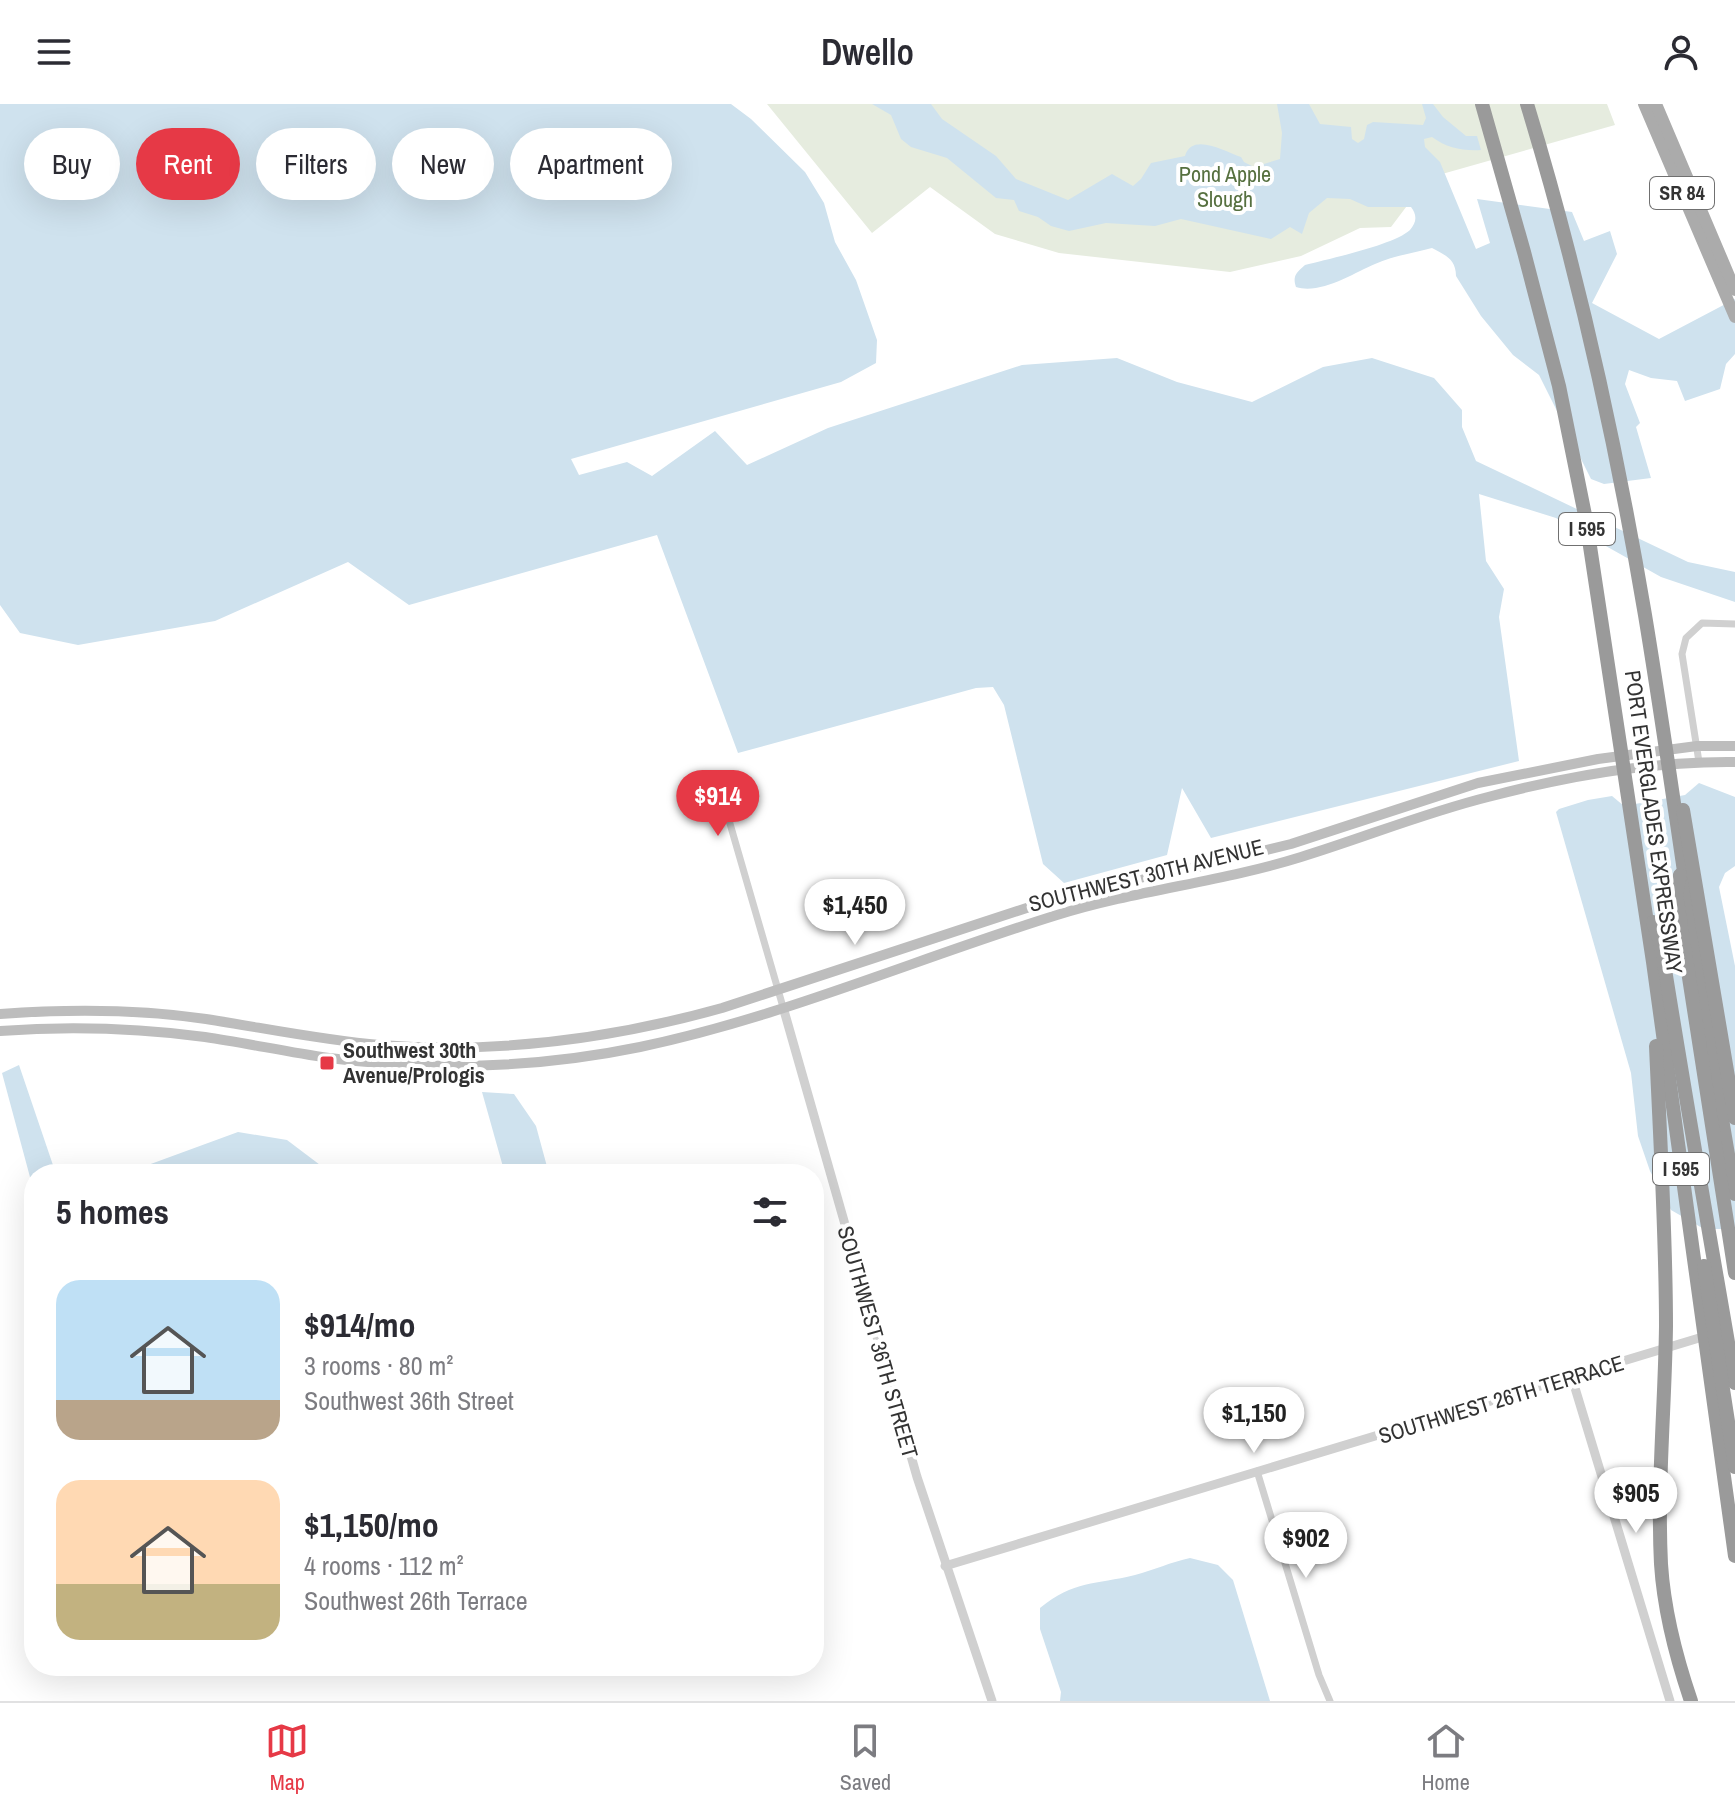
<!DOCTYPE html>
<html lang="en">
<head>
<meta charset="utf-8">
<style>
  body { margin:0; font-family:"Archivo Narrow",sans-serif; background:#f7f7f7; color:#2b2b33; height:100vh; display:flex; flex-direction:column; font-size:30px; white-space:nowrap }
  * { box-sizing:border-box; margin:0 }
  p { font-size:26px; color:#7c7c81 }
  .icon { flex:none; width:44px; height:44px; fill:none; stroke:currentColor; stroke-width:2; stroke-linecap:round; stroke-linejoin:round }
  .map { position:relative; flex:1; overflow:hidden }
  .panel { position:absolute; left:24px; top:1060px; width:800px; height:512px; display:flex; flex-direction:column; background:#fff; border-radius:32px; box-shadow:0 8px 32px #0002 }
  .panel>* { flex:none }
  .top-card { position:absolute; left:24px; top:24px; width:800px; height:72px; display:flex; gap:16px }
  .price { position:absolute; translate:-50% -68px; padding:0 18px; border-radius:28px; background:#fff; color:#222; font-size:26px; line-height:52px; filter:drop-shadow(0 2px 4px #0008) }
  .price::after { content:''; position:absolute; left:50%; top:48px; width:24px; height:18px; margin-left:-12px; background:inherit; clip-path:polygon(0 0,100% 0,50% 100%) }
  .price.active { background:#e63946; color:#fff }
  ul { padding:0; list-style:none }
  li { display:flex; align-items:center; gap:24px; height:200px; padding:0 32px }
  li span { display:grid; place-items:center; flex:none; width:224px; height:160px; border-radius:24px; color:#555 }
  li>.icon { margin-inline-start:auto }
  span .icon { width:96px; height:96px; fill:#fffc; stroke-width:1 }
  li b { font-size:34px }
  h2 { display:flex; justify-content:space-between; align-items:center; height:96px; padding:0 32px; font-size:34px }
  .chip { padding:0 28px; border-radius:36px; background:#fff; box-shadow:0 8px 32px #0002; font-size:28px; line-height:72px }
  .chip.active { background:#e63946; color:#fff }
  header { display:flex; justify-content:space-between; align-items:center; height:104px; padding:0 32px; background:#fff; font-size:36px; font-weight:600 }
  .tabs { display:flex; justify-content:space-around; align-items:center; height:112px; border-top:2px solid #e1e1e2; background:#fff; font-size:22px; color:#7c7c81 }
  .tabs a { display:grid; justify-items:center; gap:4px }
  .tabs .active { color:#e63946 }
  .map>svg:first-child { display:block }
  .green { fill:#e6ecdf }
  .water { fill:#cfe2ee }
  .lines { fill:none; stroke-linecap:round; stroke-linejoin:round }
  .minor { stroke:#d0d0d0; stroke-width:7 }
  .tertiary { stroke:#d0d0d0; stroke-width:9 }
  .secondary { stroke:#bdbdbd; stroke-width:10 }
  .primary { stroke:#ababab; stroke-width:12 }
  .motorway { stroke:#9a9a9a; stroke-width:14 }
  .poi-dot { fill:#e63946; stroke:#fff; stroke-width:3 }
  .labels { text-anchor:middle; stroke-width:8; stroke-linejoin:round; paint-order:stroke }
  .shield { fill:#fff; stroke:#707070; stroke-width:2 }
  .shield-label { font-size:20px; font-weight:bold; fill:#333 }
  .park-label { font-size:22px; fill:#56703f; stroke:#fff }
  .street-label { font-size:22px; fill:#333; stroke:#fff }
  .poi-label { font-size:22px; font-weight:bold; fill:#333; stroke:#fff; text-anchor:start }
</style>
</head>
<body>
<header><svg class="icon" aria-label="menu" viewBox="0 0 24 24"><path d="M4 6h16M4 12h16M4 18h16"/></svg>Dwello<svg class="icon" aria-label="person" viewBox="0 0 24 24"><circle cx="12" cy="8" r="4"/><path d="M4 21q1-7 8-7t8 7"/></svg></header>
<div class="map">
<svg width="1735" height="1597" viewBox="0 0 1735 1597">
  <rect width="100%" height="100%" fill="#fff"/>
  <polygon class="green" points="767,0 1607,0 1615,21 1428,74 1391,123 1360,124 1301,152 1230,168 1059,149 995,130 930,83 872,129"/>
  <g class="water">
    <polygon points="0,0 731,0 751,15 805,68 824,99 835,138 856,176 877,236 876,259 841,278 571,355 579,371 627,358 652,372 715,327 747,361 828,324 1022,261 1117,254 1177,278 1252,298 1323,263 1372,254 1434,274 1462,306 1462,323 1476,357 1688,458 1735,468 1735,498 1661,473 1556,414 1479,390 1486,457 1504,485 1499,513 1519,657 1211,734 1182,684 1167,751 1064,779 1043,760 1004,601 993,583 976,584 738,649 657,431 409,501 348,458 215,517 78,541 20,529 0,501"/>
    <path d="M872,0H931L942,15L996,52L1016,75L1068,96L1112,70L1133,82L1141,75L1151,59L1185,52C1192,28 1224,47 1241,53L1244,58L1254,63L1280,55L1282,29L1277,0H1309L1320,20L1351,23L1352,35L1358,39L1364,35L1367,21L1373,18L1423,21L1426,14L1422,0H1433L1443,13L1466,32H1477L1481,46C1462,47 1447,44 1432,33L1424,35L1425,43L1440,58L1476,145L1490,139L1477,95L1572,108L1584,137L1610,127L1617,150L1592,199L1659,235L1735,195V250L1726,260L1720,285L1685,297L1677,277L1651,274L1629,266L1625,280L1640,319L1636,323L1651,374L1604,380L1591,375L1539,271L1513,251L1481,212L1456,172C1456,155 1445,151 1432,144C1414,149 1392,152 1375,160C1354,169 1320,191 1296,183C1292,172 1297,168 1305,161C1328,155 1394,141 1410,126C1417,118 1417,111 1411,103H1368L1350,95L1327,94L1309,109L1302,130L1290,123L1271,135L1181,115L1155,122L1106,119L1069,127L1051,122L1038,113L1019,107L1014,96L996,94L947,54L911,43L901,35L891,11Z"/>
    <polygon points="1699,679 1735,693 1735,762 1725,769 1719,783 1735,862 1735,1125 1704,1125 1671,1106 1650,1067 1638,1032 1631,969 1556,708 1559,705 1588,696 1612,692 1624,702 1685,691"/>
    <polygon points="19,961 56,1070 34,1070 34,1088 2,969"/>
    <polygon points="482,988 514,990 536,1022 549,1070 505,1070"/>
    <polygon points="238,1028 287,1036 332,1070 150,1070 148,1061"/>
    <path d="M1190,1454L1218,1461L1233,1476L1270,1597H1060L1061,1588L1040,1525V1504C1074,1476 1095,1481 1135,1471C1154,1466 1171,1458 1190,1454Z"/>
  </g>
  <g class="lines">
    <g class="minor">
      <polyline points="1699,658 1682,550 1686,534 1702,519 1735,520"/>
      <polyline points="722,692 783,903"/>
      <polyline points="1257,1367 1319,1571 1330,1597"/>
    </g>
    <g class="tertiary">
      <polyline points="783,903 917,1373 992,1597"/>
      <polyline points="1572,1274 1670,1597"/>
      <polyline points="945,1462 1709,1231"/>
    </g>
    <g class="secondary">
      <path d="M0,910C68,905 138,905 206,915C264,924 321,936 380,941C496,950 611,935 722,904L1054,795L1112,779L1202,762L1291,740L1478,679L1598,655L1697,642H1735"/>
      <path d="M0,927C68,922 137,924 205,933C246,939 287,948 329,954C432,967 538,964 640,943C783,913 918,854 1057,811C1137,786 1221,778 1301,753C1363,734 1424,709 1488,693C1567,672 1653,657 1735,658"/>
    </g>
    <g class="primary">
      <polyline points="1644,0 1735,213"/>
      <polyline points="1656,0 1735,186"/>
    </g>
    <g class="motorway">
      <polyline points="1482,0 1524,148 1559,282 1586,416 1653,858 1735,1452"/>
      <path d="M1527,0C1578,167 1616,339 1645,511C1677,704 1700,898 1735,1090"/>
      <polyline points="1683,706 1735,1014"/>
      <polyline points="1680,771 1676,790 1735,1169"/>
      <path d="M1653,818L1661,840C1684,987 1710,1133 1735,1279"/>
      <path d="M1656,942C1660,1035 1666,1129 1666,1222C1665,1302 1657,1381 1661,1460C1664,1507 1676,1553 1691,1597"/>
      <polyline points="1704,1162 1735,1363"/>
    </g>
  </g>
  <rect class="poi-dot" x="319" y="951" width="16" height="16" rx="4"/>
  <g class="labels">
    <g class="shield">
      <rect x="1650" y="73" width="64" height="32" rx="6"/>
      <rect x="1559" y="409" width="56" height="32" rx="6"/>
      <rect x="1653" y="1049" width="56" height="32" rx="6"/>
    </g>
    <g class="shield-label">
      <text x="1682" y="96">SR 84</text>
      <text x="1587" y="432">I 595</text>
      <text x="1681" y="1072">I 595</text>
    </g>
    <g class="park-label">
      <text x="1225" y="78">Pond Apple<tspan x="1225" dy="25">Slough</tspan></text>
    </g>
    <g class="street-label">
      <text transform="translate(1654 718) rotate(82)" y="8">PORT EVERGLADES EXPRESSWAY</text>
      <text transform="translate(1146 771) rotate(-14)" y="8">SOUTHWEST 30TH AVENUE</text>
      <text transform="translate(878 1238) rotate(74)" y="8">SOUTHWEST 36TH STREET</text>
      <text transform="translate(1501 1295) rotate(-17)" y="8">SOUTHWEST 26TH TERRACE</text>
    </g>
    <g class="poi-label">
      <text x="343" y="954">Southwest 30th<tspan x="343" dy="25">Avenue/Prologis</tspan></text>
    </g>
  </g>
</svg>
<b class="price active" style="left:718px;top:734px">$914</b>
<b class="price" style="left:855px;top:843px">$1,450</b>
<b class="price" style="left:1254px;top:1351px">$1,150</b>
<b class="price" style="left:1636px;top:1431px">$905</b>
<b class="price" style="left:1306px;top:1476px">$902</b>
<div class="top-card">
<a class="chip">Buy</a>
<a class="chip active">Rent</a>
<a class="chip">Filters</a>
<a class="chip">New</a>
<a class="chip">Apartment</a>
</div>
<section class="panel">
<h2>5 homes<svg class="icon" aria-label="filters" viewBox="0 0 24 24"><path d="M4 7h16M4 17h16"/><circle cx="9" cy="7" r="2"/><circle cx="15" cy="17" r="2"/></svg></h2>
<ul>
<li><span style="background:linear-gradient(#bfe0f5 75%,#b9a48a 0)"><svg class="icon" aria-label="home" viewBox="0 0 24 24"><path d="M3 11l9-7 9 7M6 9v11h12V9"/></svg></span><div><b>$914/mo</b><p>3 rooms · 80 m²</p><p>Southwest 36th Street</p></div></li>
<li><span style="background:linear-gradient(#ffd9b3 65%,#c2b280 0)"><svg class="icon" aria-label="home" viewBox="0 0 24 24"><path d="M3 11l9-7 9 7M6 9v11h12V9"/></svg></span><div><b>$1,150/mo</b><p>4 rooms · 112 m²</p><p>Southwest 26th Terrace</p></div></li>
</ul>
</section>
</div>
<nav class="tabs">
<a class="active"><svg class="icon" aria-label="map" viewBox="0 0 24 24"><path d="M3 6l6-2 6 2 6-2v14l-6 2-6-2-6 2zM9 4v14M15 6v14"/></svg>Map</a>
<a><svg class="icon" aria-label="saved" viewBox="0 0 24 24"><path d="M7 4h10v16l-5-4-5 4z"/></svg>Saved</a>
<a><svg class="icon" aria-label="home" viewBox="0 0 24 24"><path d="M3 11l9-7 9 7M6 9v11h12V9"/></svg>Home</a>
</nav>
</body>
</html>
